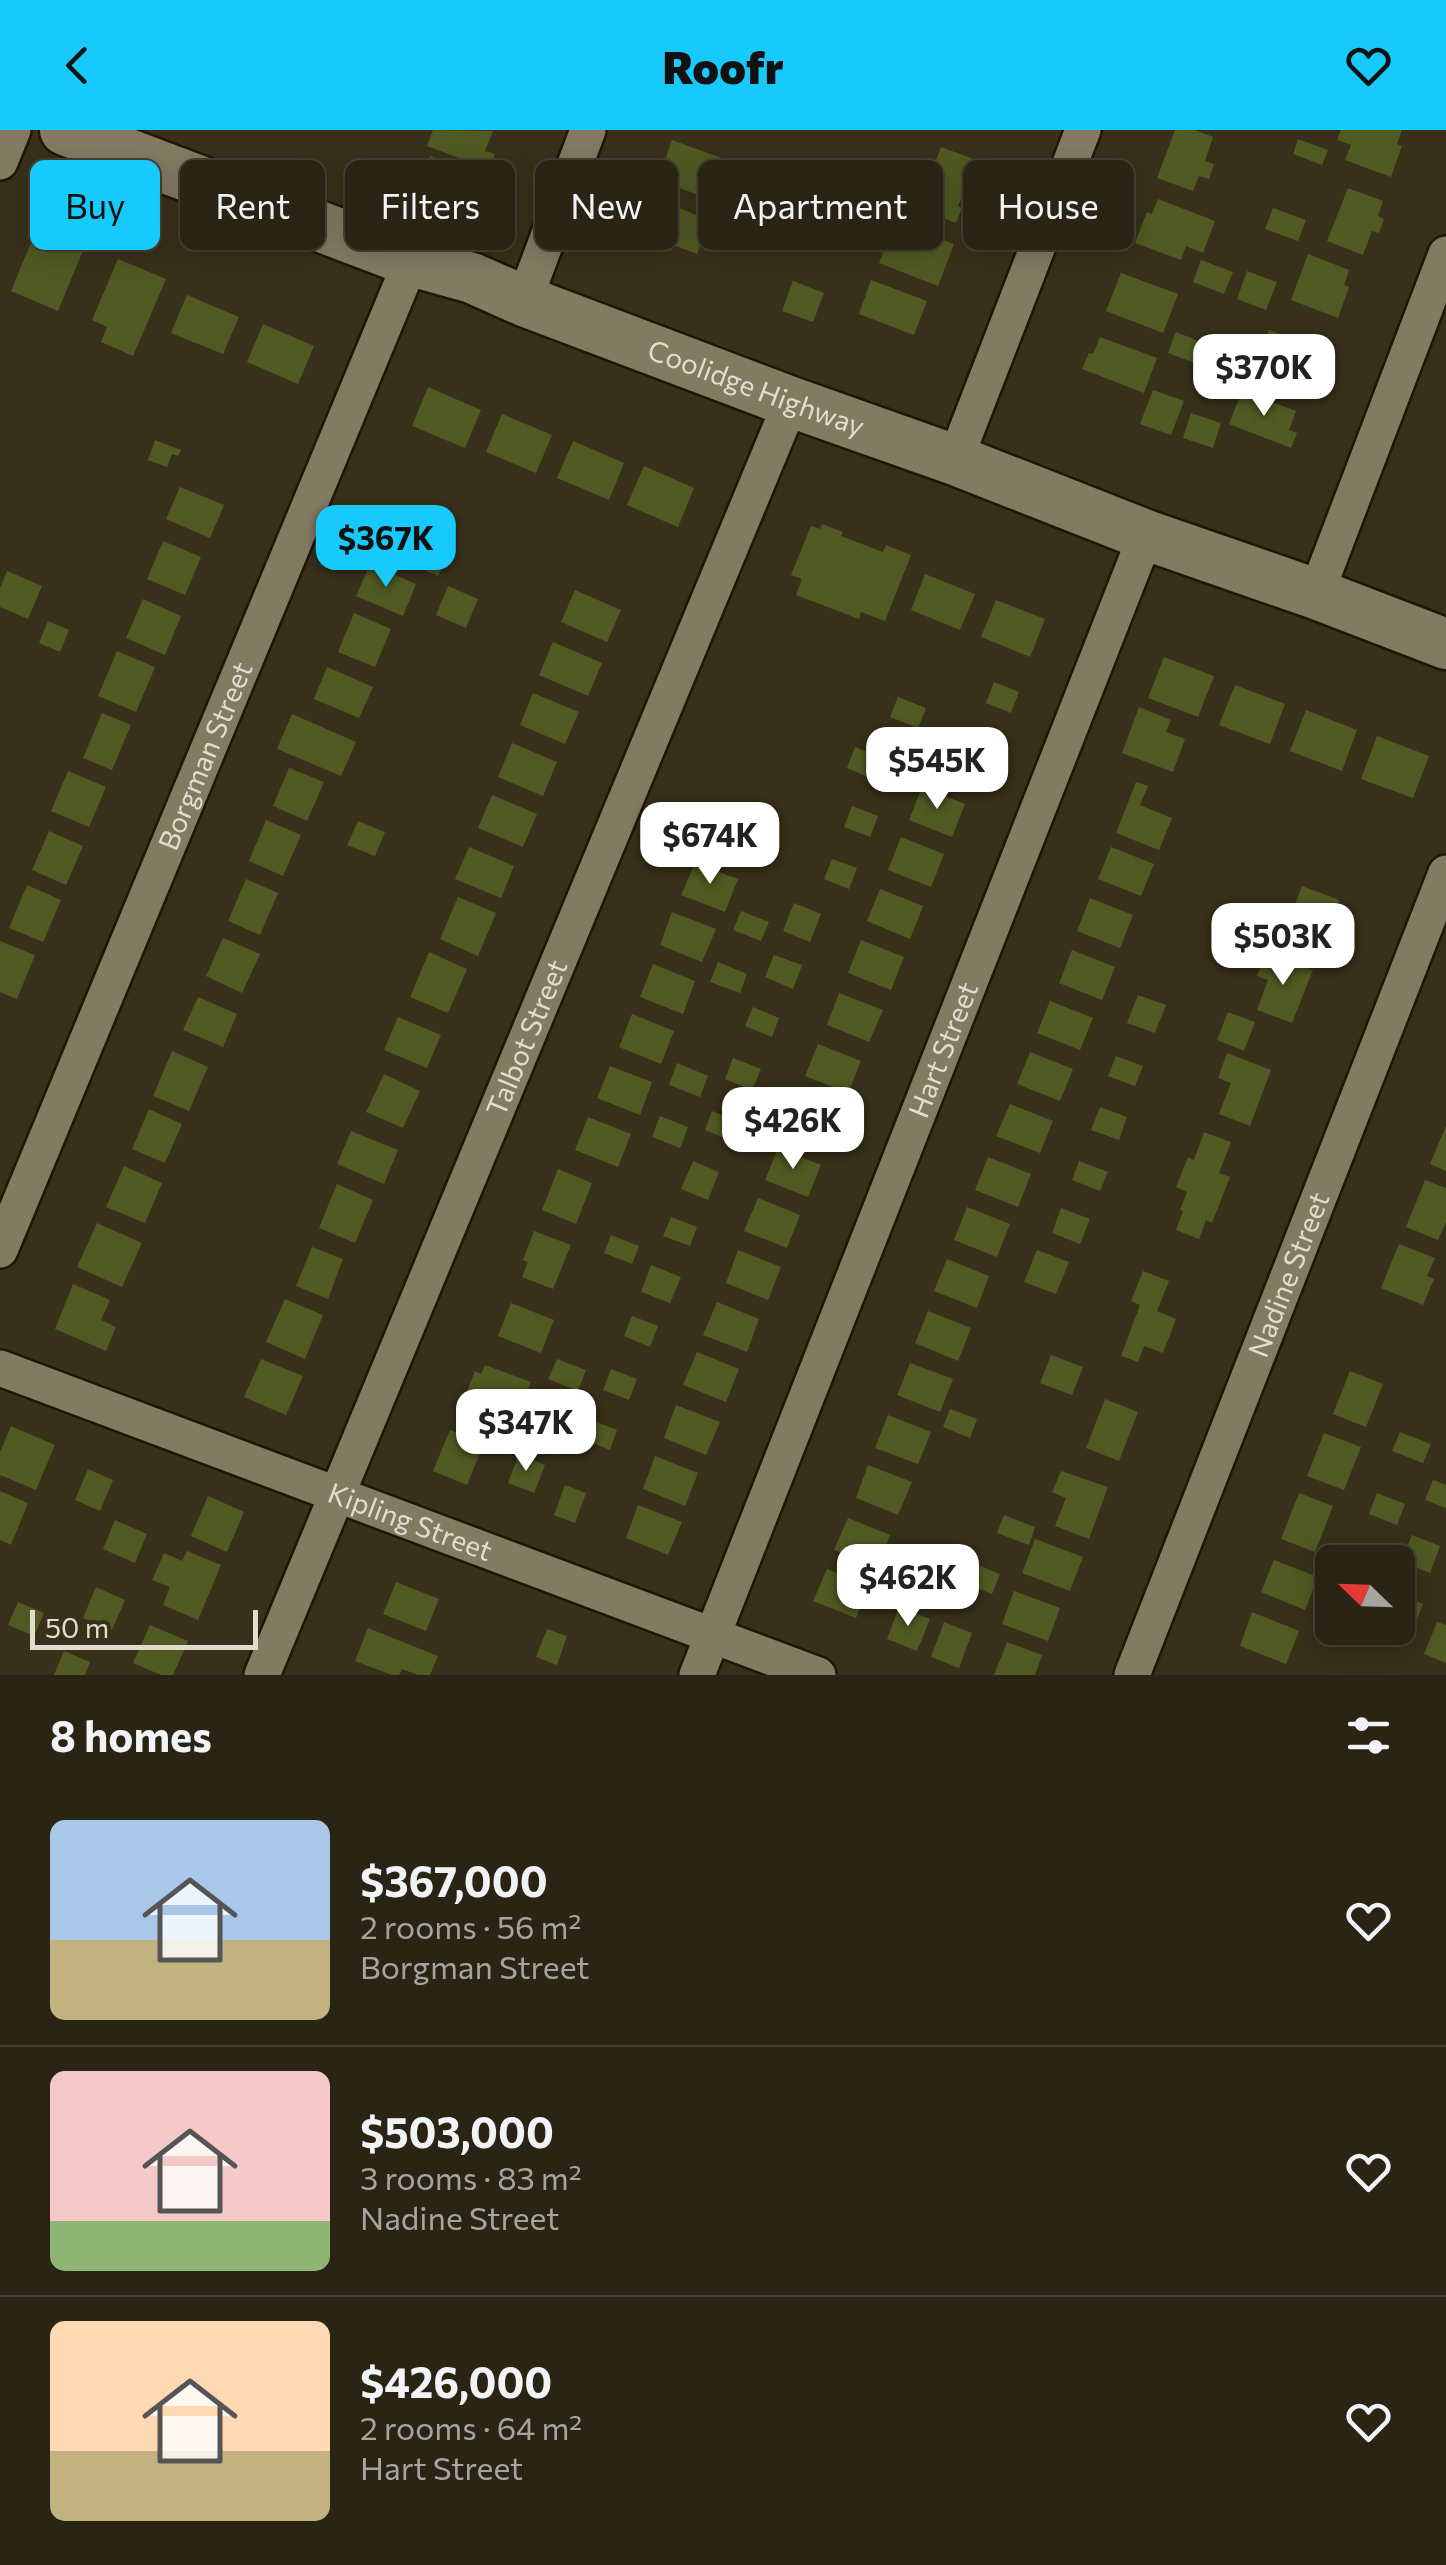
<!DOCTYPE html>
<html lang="en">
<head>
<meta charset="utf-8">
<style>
  body { margin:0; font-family:Commissioner,sans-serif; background:#363022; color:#f1f3f6; height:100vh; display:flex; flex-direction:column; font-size:38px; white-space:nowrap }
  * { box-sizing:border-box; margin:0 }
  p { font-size:32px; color:#a5a4a0 }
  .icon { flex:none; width:55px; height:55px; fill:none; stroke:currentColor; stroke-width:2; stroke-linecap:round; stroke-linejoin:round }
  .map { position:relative; height:1545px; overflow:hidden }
  .panel { display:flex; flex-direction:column; background:#2a2414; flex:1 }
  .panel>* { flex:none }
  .guide { position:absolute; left:30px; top:30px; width:1388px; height:90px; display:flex; gap:20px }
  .needle { width:65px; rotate:293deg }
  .fabs { position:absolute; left:1315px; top:1415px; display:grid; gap:20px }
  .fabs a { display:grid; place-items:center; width:100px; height:100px; border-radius:15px; background:#2a2414; box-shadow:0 5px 25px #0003,0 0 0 2px #464134; font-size:50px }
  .scale { position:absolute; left:30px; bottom:25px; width:228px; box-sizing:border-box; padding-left:10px; border:5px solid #e1dcce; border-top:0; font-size:28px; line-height:35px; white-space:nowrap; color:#e1dcce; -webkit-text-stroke:8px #38301a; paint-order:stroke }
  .price { position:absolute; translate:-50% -85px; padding:0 22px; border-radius:20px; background:#fff; color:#222; font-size:32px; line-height:65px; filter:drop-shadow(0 2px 5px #0008) }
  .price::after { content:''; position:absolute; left:50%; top:60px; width:30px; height:22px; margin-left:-15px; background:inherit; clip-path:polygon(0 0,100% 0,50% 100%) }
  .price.on { background:#17cafb; color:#111 }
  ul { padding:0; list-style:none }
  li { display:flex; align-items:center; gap:30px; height:250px; padding:0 50px }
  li+li { border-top:2px solid #464134 }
  li span { display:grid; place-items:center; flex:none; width:280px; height:200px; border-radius:15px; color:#555 }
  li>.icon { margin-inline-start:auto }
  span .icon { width:120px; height:120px; fill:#fffc; stroke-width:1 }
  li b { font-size:42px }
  h2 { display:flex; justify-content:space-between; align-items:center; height:120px; padding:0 50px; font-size:42px }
  .tag { padding:0 35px; border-radius:15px; background:#2a2414; box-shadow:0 5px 25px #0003,0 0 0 2px #464134; font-size:35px; line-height:90px }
  .tag.on { background:#17cafb; color:#111 }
  header { display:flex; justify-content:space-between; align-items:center; height:130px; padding:0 50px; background:#17cafb; color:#111; font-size:45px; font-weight:800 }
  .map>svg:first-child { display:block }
  .building { fill:#515a22 }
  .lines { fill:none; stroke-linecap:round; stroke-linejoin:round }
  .street-casing { stroke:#1f1703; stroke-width:40 }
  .secondary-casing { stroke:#1f1703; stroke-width:55 }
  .street { stroke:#837a62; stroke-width:35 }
  .secondary { stroke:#837a62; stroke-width:50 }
  .labels { text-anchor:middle; stroke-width:10; stroke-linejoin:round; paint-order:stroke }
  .street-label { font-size:28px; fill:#e1dcce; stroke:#38301a }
</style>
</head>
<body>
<header><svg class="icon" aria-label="back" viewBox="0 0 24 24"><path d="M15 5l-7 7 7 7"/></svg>Roofr<svg class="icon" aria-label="heart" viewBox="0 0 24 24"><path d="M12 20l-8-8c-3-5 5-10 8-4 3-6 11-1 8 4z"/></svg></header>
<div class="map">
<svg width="1446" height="1545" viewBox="0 0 1446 1545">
  <rect width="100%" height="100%" fill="#38301a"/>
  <g class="building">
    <polygon points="433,0 493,1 485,21 495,24 489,40 471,33 458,66 420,51 430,26 456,36 459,28 427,16"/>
    <polygon points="1175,0 1195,0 1213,7 1205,31 1214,34 1209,49 1199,46 1193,61 1157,48"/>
    <polygon points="1341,0 1402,0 1397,14 1402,16 1391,47 1345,30 1351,15 1337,10"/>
    <polygon points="1298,9 1328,20 1322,35 1293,24"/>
    <polygon points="672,10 732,32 717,72 658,50"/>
    <polygon points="941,17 982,32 970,63 964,61 958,76 962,78 956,93 927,82 933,68 923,64"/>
    <polygon points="1348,58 1383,71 1378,86 1384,89 1379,103 1372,101 1363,125 1327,111"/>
    <polygon points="655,69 710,90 697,124 638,102 644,87 648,88"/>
    <polygon points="1158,69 1215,91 1203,123 1186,116 1181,130 1135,113 1147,82 1152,84"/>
    <polygon points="1273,78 1306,90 1298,111 1265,99"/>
    <polygon points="895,92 954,114 938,156 879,133"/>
    <polygon points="37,98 84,118 58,181 11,161"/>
    <polygon points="1308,124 1349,140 1344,155 1349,157 1338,188 1291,170"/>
    <polygon points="118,129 166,149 133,226 101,212 107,197 92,190"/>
    <polygon points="1201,130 1233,142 1224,164 1193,152"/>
    <polygon points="1247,141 1277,152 1266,180 1237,169"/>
    <polygon points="1121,143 1178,164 1163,203 1106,181"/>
    <polygon points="871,150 927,171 914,205 859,184"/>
    <polygon points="793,151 824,163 813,192 782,181"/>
    <polygon points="187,165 239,187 223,224 171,203"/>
    <polygon points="263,194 314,216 298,254 247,232"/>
    <polygon points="1269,200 1326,221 1312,259 1255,238"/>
    <polygon points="1176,202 1203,213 1195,233 1168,223"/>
    <polygon points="1100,207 1157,228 1144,263 1082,239 1089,223 1093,224"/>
    <polygon points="428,257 481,280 465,318 412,296"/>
    <polygon points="1153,260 1184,271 1171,305 1140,294"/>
    <polygon points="1242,261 1296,281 1289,300 1297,303 1291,318 1229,294"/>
    <polygon points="1191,283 1221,293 1213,318 1183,308"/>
    <polygon points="502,284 552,305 536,343 486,322"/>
    <polygon points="155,310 181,320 178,326 172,324 167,337 148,330"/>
    <polygon points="573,311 624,333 609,370 557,348"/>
    <polygon points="644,336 694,358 678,397 627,375"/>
    <polygon points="180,357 224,375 210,408 166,389"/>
    <polygon points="394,384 454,410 438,446 379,420"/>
    <polygon points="822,394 843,402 841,406 883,422 886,415 911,425 885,491 861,482 859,489 796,465 802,449 791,445 811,396 820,399"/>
    <polygon points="163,411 201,427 185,465 147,449"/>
    <polygon points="370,434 416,454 403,486 356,466"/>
    <polygon points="7,441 42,456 28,489 0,477 0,458"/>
    <polygon points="925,444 975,464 960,500 911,480"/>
    <polygon points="448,456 478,469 466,498 436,485"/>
    <polygon points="575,460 621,480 607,512 561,492"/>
    <polygon points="143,469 181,486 165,525 126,508"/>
    <polygon points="996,470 1045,489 1030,527 981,507"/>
    <polygon points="354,483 391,499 375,537 338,522"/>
    <polygon points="48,491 69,500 60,522 39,513"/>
    <polygon points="553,512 602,533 588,566 539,545"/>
    <polygon points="117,521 155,537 136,582 98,566"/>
    <polygon points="1164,527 1214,546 1198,587 1148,568"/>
    <polygon points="327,537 373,557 359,588 314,569"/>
    <polygon points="994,552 1019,562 1011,583 986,573"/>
    <polygon points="1235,555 1285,574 1270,614 1219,595"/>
    <polygon points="533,563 579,582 565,614 520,595"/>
    <polygon points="898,567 926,578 918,598 890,587"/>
    <polygon points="1139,577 1171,590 1166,602 1185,609 1173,642 1122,623"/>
    <polygon points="1306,580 1357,600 1342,641 1290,621"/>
    <polygon points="102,583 131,595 112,640 83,628"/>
    <polygon points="292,584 356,612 341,646 277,619"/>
    <polygon points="943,605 986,622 973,655 930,638"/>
    <polygon points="1377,606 1429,626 1413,668 1361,649"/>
    <polygon points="512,613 557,632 543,666 498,647"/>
    <polygon points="855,617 884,628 875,650 847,638"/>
    <polygon points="289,638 324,652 307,691 273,676"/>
    <polygon points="68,641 106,657 89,697 51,681"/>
    <polygon points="1136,652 1148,656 1140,675 1172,688 1159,720 1116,703"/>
    <polygon points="922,657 965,674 952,707 909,690"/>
    <polygon points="492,665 537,684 523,717 478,698"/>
    <polygon points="852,676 878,686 870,707 844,697"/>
    <polygon points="266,690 301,705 283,746 249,731"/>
    <polygon points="358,691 385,702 375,726 347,715"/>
    <polygon points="49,701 83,716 66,755 32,740"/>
    <polygon points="901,707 944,724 931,757 888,740"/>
    <polygon points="469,717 514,736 501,768 455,749"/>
    <polygon points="1111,717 1154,734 1141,766 1098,749"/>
    <polygon points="832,729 857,738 849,759 824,749"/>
    <polygon points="695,733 738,749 725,782 681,765"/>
    <polygon points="246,749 278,763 260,805 228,791"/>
    <polygon points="27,755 61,770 43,812 9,798"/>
    <polygon points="1302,756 1339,770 1323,813 1286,799"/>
    <polygon points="880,759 923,776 910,809 867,791"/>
    <polygon points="458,767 496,783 478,826 440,809"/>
    <polygon points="1090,768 1133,785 1120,818 1077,801"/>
    <polygon points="794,773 821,784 810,812 783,801"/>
    <polygon points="741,781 769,792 761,811 733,800"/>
    <polygon points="672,782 716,799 702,832 660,815"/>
    <polygon points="1235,790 1261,800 1249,828 1224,818"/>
    <polygon points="223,808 260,824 242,863 206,846"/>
    <polygon points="861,810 904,827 891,860 848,843"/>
    <polygon points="0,811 35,825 17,869 0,862"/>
    <polygon points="1072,820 1115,837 1102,870 1059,853"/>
    <polygon points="429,822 467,839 448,883 410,867"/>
    <polygon points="774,825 802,835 793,859 765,847"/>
    <polygon points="1277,826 1313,840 1292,893 1257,880 1268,850 1257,846 1264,829 1275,833"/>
    <polygon points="718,832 747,844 740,863 710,852"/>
    <polygon points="653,834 695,851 683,884 640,867"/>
    <polygon points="839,863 883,880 869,912 827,895"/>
    <polygon points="1138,865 1166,875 1155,903 1127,893"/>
    <polygon points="198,867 237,884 223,917 183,900"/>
    <polygon points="1050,871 1093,888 1080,920 1037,903"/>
    <polygon points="753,877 779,888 772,907 745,896"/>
    <polygon points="1228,882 1255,892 1244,921 1217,910"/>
    <polygon points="632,884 674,901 661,934 619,917"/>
    <polygon points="398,887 441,905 427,938 384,920"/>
    <polygon points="818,914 861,931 848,963 805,946"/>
    <polygon points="172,921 208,937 189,981 153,966"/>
    <polygon points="1030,922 1073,939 1060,971 1017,954"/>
    <polygon points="1227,923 1271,940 1250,996 1219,984 1231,953 1218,948"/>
    <polygon points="1116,926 1143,936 1135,956 1108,946"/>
    <polygon points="733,928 761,939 752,960 725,949"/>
    <polygon points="677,933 708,946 700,967 669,955"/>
    <polygon points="610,936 652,952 640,985 597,968"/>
    <polygon points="384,944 420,961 403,998 366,982"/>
    <polygon points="798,965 841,982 828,1014 785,997"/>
    <polygon points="1010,974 1053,991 1040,1023 996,1006"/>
    <polygon points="1100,977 1127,987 1119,1010 1091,1000"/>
    <polygon points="149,979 182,994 165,1033 132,1019"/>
    <polygon points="712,981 740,992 732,1011 705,1000"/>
    <polygon points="660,986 688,997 680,1018 652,1007"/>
    <polygon points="588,987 631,1004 618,1037 575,1020"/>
    <polygon points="1446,996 1446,1041 1430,1034"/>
    <polygon points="351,1001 398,1020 384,1054 337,1034"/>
    <polygon points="1204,1002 1231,1012 1219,1043 1230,1047 1212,1093 1206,1090 1199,1109 1176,1100 1183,1081 1180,1080 1187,1062 1176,1057 1188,1027 1194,1030"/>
    <polygon points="778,1018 821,1035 808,1067 765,1050"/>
    <polygon points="988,1027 1031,1044 1018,1077 975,1060"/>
    <polygon points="693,1031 719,1042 708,1070 681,1059"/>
    <polygon points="1079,1031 1108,1042 1100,1061 1072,1050"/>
    <polygon points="124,1036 162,1053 145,1093 106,1077"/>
    <polygon points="558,1039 592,1053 576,1094 542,1080"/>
    <polygon points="1425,1050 1446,1058 1446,1092 1438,1110 1406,1097"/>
    <polygon points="337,1054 373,1070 355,1113 319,1098"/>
    <polygon points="758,1068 800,1085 787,1118 744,1101"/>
    <polygon points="967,1077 1010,1094 997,1127 954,1110"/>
    <polygon points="1061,1078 1090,1089 1080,1114 1052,1103"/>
    <polygon points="671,1087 697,1097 690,1116 663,1106"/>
    <polygon points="97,1093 142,1113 122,1157 77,1137"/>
    <polygon points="534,1101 571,1115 553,1159 522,1147 528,1132 523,1130"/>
    <polygon points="611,1105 639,1116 632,1134 604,1123"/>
    <polygon points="1399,1114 1435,1128 1427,1146 1434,1149 1423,1175 1381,1158"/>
    <polygon points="312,1117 343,1129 328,1169 296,1156"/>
    <polygon points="738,1120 781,1137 768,1170 726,1153"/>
    <polygon points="1037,1120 1069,1132 1056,1164 1024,1152"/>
    <polygon points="947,1129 989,1146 977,1178 934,1161"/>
    <polygon points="651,1135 681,1147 670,1173 641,1162"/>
    <polygon points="1143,1141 1169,1151 1157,1181 1176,1189 1163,1223 1144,1216 1138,1232 1121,1226 1140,1175 1131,1171"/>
    <polygon points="73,1154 110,1170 101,1190 116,1197 106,1221 55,1199"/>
    <polygon points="285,1169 323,1185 305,1229 266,1212"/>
    <polygon points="717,1172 759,1189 747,1222 703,1205"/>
    <polygon points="511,1173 554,1190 541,1223 498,1206"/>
    <polygon points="928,1181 971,1198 958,1231 915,1213"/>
    <polygon points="632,1186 658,1196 650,1217 624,1206"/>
    <polygon points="697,1222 739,1239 726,1272 683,1255"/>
    <polygon points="1051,1225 1083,1237 1072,1265 1040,1253"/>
    <polygon points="261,1229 303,1246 286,1285 244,1267"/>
    <polygon points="557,1229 586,1240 578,1261 548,1249"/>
    <polygon points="910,1233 953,1249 940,1282 897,1265"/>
    <polygon points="485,1235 531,1252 523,1272 507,1265 499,1286 463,1272 475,1241 481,1244"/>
    <polygon points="611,1239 637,1249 629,1270 603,1260"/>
    <polygon points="1350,1241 1383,1254 1366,1297 1333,1284"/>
    <polygon points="1105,1269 1138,1282 1119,1331 1086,1318"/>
    <polygon points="676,1275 720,1292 706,1325 664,1308"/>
    <polygon points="950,1279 977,1289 970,1308 943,1297"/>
    <polygon points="888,1285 931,1302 918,1334 875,1318"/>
    <polygon points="591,1290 617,1300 610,1320 583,1309"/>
    <polygon points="531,1292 561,1304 553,1325 522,1313"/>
    <polygon points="11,1296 55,1315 36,1360 0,1345 0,1322"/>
    <polygon points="450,1300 484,1313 467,1355 433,1341"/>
    <polygon points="1400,1302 1431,1314 1423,1333 1392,1321"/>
    <polygon points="1324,1303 1361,1317 1344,1360 1307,1346"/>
    <polygon points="519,1324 545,1335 534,1363 508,1353"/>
    <polygon points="655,1326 698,1343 685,1376 643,1359"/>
    <polygon points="868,1335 912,1352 898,1385 856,1368"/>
    <polygon points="88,1339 113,1350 100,1381 75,1370"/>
    <polygon points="1061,1341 1108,1357 1089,1409 1055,1396 1066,1368 1052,1362"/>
    <polygon points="1433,1350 1446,1355 1446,1378 1425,1370"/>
    <polygon points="565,1355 586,1363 575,1393 554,1385"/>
    <polygon points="0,1361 28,1373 11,1415 0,1410"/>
    <polygon points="1299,1363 1333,1376 1315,1422 1281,1409"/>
    <polygon points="1377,1363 1405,1374 1397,1395 1369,1384"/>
    <polygon points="208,1366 244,1382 227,1422 191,1406"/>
    <polygon points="638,1375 682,1392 668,1425 626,1408"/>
    <polygon points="1004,1385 1035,1397 1029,1415 997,1403"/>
    <polygon points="848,1388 890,1405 878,1438 834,1420"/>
    <polygon points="115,1390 147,1404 135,1433 103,1419"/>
    <polygon points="1412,1405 1440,1416 1430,1443 1401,1432"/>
    <polygon points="1035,1409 1083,1427 1070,1461 1022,1443"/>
    <polygon points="187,1421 221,1435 198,1490 163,1475 170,1457 152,1450 164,1423 182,1431"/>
    <polygon points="1274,1430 1318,1447 1305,1480 1261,1462"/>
    <polygon points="968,1431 1000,1444 992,1464 960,1451"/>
    <polygon points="827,1439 869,1456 856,1488 813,1471"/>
    <polygon points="396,1452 439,1469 426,1501 383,1484"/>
    <polygon points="96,1457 125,1470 112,1500 83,1488"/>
    <polygon points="1014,1461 1060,1478 1048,1511 1002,1494"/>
    <polygon points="1398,1464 1423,1474 1414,1497 1398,1490"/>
    <polygon points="18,1472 44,1483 34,1506 8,1495"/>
    <polygon points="899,1477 930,1489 917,1521 887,1509"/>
    <polygon points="1328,1477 1332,1478 1332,1498 1355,1498 1350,1509 1320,1498"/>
    <polygon points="1252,1482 1299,1501 1286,1534 1240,1516"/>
    <polygon points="944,1492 972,1503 959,1538 931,1527"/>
    <polygon points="1437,1492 1446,1495 1446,1533 1424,1524"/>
    <polygon points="150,1495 188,1511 173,1545 161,1545 133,1533"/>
    <polygon points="368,1498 438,1526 430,1545 418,1545 402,1539 399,1545 392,1545 355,1531"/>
    <polygon points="547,1499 567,1506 557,1535 536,1527"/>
    <polygon points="1007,1512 1042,1525 1035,1545 994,1545"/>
    <polygon points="64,1521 90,1532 85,1545 54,1545"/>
  </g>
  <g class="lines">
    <g class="street-casing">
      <g id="street">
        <polyline points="0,32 13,0"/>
        <polyline points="524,171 588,0"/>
        <polyline points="955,330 1083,0"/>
        <polyline points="1316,464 1446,124"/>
        <path id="s1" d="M0,1120L411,131"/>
        <path id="s2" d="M0,1238L818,1545"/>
        <path id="s3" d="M262,1545L791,272"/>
        <path id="s4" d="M697,1545L1146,405"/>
        <path id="s5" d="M1132,1545L1446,743"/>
      </g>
    </g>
    <g class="secondary-casing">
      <g id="secondary">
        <path id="s6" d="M65,0L411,131L472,148L524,171L791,272L955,330L1146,405L1316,464L1446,514"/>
      </g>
    </g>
    <use href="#street" class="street"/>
    <use href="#secondary" class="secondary"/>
  </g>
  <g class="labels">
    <g class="street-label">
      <text dy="10" stroke="none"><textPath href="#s6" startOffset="738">Coolidge Highway</textPath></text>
      <text dy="10" stroke="none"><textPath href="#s1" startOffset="535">Borgman Street</textPath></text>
      <text dy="10" stroke="none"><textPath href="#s3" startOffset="690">Talbot Street</textPath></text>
      <text dy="10" stroke="none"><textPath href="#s4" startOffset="672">Hart Street</textPath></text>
      <text dy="10" stroke="none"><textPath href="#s5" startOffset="430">Nadine Street</textPath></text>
      <text dy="10" stroke="none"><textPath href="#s2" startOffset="438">Kipling Street</textPath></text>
    </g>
  </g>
</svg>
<div class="fabs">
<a><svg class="needle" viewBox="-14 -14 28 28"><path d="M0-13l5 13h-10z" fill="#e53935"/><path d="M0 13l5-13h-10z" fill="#a5a4a0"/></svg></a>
</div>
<div class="scale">50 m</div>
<b class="price" style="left:1264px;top:289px">$370K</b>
<b class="price on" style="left:386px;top:460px">$367K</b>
<b class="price" style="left:937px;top:682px">$545K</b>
<b class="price" style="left:710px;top:757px">$674K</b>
<b class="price" style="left:1283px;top:858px">$503K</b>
<b class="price" style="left:793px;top:1042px">$426K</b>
<b class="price" style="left:526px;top:1344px">$347K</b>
<b class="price" style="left:908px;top:1499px">$462K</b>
<div class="guide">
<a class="tag on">Buy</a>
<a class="tag">Rent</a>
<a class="tag">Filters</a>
<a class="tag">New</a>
<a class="tag">Apartment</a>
<a class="tag">House</a>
</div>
</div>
<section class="panel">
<h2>8 homes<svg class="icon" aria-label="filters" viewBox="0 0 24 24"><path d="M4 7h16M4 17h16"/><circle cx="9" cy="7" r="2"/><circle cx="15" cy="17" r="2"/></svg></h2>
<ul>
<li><span style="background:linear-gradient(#a9c7e8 60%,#c2b280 0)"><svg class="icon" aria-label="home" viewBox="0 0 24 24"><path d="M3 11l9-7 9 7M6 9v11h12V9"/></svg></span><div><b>$367,000</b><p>2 rooms · 56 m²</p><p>Borgman Street</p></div><svg class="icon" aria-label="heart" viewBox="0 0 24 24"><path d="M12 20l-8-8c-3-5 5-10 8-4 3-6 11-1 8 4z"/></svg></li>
<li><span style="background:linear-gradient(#f6c9c9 75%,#8fb573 0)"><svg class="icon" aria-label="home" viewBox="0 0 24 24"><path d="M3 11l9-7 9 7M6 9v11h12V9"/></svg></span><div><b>$503,000</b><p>3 rooms · 83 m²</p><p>Nadine Street</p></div><svg class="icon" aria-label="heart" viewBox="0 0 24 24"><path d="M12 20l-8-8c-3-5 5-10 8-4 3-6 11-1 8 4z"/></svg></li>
<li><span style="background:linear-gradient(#ffd9b3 65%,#c2b280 0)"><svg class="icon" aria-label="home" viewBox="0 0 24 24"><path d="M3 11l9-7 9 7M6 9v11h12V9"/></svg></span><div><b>$426,000</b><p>2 rooms · 64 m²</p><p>Hart Street</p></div><svg class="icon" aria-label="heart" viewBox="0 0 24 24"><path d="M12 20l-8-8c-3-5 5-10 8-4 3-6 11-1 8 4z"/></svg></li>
</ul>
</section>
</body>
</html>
